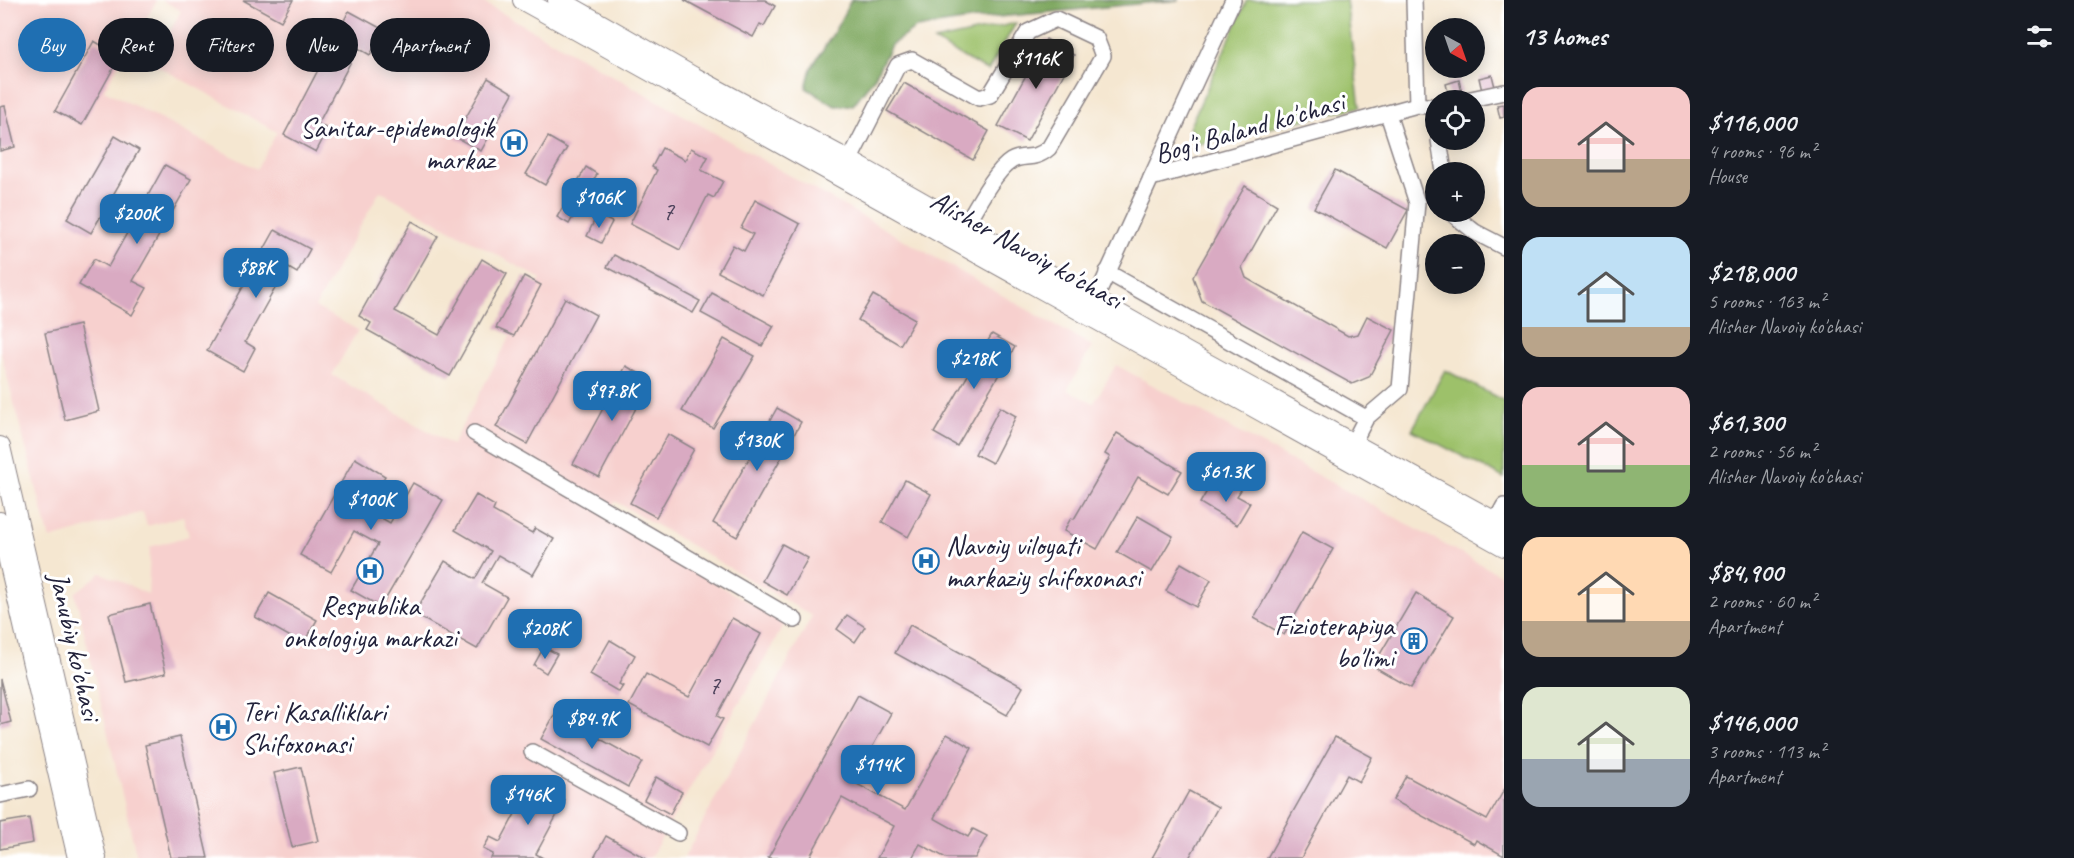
<!DOCTYPE html>
<html lang="en">
<head>
<meta charset="utf-8">
<style>
  body { margin:0; font-family:Caveat,sans-serif; background:#20242c; color:#f1f3f6; height:100vh; display:flex; flex-direction:column; font-size:22px; white-space:nowrap }
  * { box-sizing:border-box; margin:0 }
  p { font-size:20px; color:#9ea1a6 }
  .icon { flex:none; width:33px; height:33px; fill:none; stroke:currentColor; stroke-width:2; stroke-linecap:round; stroke-linejoin:round }
  .map { position:relative; flex:1; overflow:hidden }
  .drawer { display:flex; flex-direction:column; background:#171b24; width:570px }
  .drawer>* { flex:none }
  .top-card { position:absolute; left:18px; top:18px; width:570px; height:54px; display:flex; gap:12px }
  .needle { width:39px; rotate:140deg }
  .fabs { position:absolute; left:1425px; top:18px; display:grid; gap:12px }
  .fabs a { display:grid; place-items:center; width:60px; height:60px; border-radius:50%; background:#171b24; box-shadow:0 3px 15px #0003; font-size:30px }
  .price { position:absolute; translate:-50% -51px; padding:0 14px; border-radius:12px; background:#1f6fb2; color:#fff; font-size:20px; line-height:39px; filter:drop-shadow(0 2px 3px #0008) }
  .price::after { content:''; position:absolute; left:50%; top:36px; width:18px; height:14px; margin-left:-9px; background:inherit; clip-path:polygon(0 0,100% 0,50% 100%) }
  .price.on { background:#222; color:#fff }
  ul { padding:0; list-style:none }
  li { display:flex; align-items:center; gap:18px; height:150px; padding:0 18px }
  li span { display:grid; place-items:center; flex:none; width:168px; height:120px; border-radius:18px; color:#555 }
  li>.icon { margin-inline-start:auto }
  span .icon { width:72px; height:72px; fill:#fffc; stroke-width:1 }
  li b { font-size:26px }
  h2 { display:flex; justify-content:space-between; align-items:center; height:72px; padding:0 18px; font-size:26px }
  .chip { padding:0 21px; border-radius:27px; background:#171b24; box-shadow:0 3px 15px #0003; font-size:21px; line-height:54px }
  .chip.on { background:#1f6fb2; color:#fff }
  main { display:flex; flex:1; min-height:0 }
  .map>svg:first-child { display:block }
  .built { fill:#f7d0ce; fill-rule:evenodd }
  .green { fill:#9dc16b; stroke:#607253; stroke-width:1.5 }
  .forest { fill:#7ea75f; stroke:#50644d; stroke-width:1.5 }
  .building { fill:#d9aac2 }
  .lines { fill:none; stroke-linecap:round; stroke-linejoin:round }
  .minor-casing { stroke:#8c8486; stroke-width:18 }
  .major-casing { stroke:#8c8486; stroke-width:22 }
  .minor { stroke:#fff; stroke-width:15 }
  .major { stroke:#fff; stroke-width:20 }
  .labels { text-anchor:middle; stroke-width:6; stroke-linejoin:round; paint-order:stroke }
  .number-label { font-size:26px; fill:#50445d }
  .poi-label { font-size:28px; fill:#22223b; stroke:#fff; text-anchor:end }
  .street-label { font-size:28px; fill:#22223b; stroke:#fff }
</style>
</head>
<body>
<main>
<div class="map">
<svg width="1504" height="858" viewBox="0 0 1504 858">
  <rect width="100%" height="100%" fill="#fff"/>
  <filter id="ink" filterUnits="userSpaceOnUse"><feTurbulence type="fractalNoise" baseFrequency=".0167" numOctaves="2"/><feDisplacementMap in="SourceGraphic" scale="12" xChannelSelector="R" yChannelSelector="G"/><feConvolveMatrix kernelMatrix="1 2 1 2 8 2 1 2 1" color-interpolation-filters="sRGB"/></filter>
  <filter id="wash" filterUnits="userSpaceOnUse"><feTurbulence type="fractalNoise" baseFrequency=".008" numOctaves="4" result="noise"/><feDisplacementMap in="SourceGraphic" scale="24" xChannelSelector="R" yChannelSelector="G"/><feGaussianBlur stdDeviation="1.35" result="paint"/><feColorMatrix in="noise" values="0 0 0 0 0 0 0 0 0 0 0 0 0 0 0 0 0 1.4 0 .05"/><feComposite in="paint" operator="in"/></filter>
  <g filter="url(#wash)">
    <rect width="100%" height="100%" fill="#f5e7d1"/>
    <path class="built" d="M0,0H157L104,90L257,169L277,132L152,63L181,11L162,0H479L1092,346L1067,390L1094,403L1116,365L1504,577V858H684L812,616L615,501L605,520L785,623L650,858H137L75,593L101,573L148,594L150,547L189,536L183,516L147,526L143,512L50,539L0,350ZM380,191L541,279L452,445L332,375L358,330L315,307Z"/>
    <g class="green">
      <polygon points="1247,0 1346,0 1360,107 1196,145 1189,128"/>
      <polygon points="1016,23 988,71 934,41"/>
      <polygon points="1445,370 1504,401 1504,478 1412,430"/>
    </g>
    <polygon class="forest" points="851,0 1179,0 977,19 916,28 891,45 874,78 853,105 835,106 806,88 811,68 833,34"/>
    <g id="blocks">
      <g class="building">
        <polygon points="243,0 293,0 281,21"/>
        <polygon points="684,0 765,0 775,6 764,26 760,24 753,37"/>
        <polygon points="349,11 384,30 370,55 358,48 318,124 328,129 316,152 284,135"/>
        <polygon points="1046,39 1074,55 1027,141 998,126"/>
        <polygon points="94,41 120,56 82,125 55,111"/>
        <polygon points="1492,75 1495,87 1482,91 1479,78"/>
        <polygon points="488,78 513,93 481,151 455,137"/>
        <polygon points="1459,80 1462,93 1449,96 1446,84"/>
        <polygon points="904,83 989,131 973,160 887,111"/>
        <polygon points="1504,104 1504,117 1500,118 1497,105"/>
        <polygon points="5,106 15,147 0,151 0,107"/>
        <polygon points="115,136 139,150 91,233 67,219"/>
        <polygon points="548,137 567,148 545,185 526,174"/>
        <polygon points="662,148 685,160 691,148 708,157 701,170 723,181 714,198 708,195 680,250 630,224 657,170 652,167"/>
        <polygon points="165,165 191,179 133,281 147,288 132,315 79,285 94,259 108,267"/>
        <polygon points="586,167 597,174 569,224 557,217"/>
        <polygon points="1335,170 1408,210 1387,248 1314,208"/>
        <polygon points="1245,186 1277,205 1242,267 1246,278 1348,336 1358,334 1367,316 1394,330 1369,377 1352,384 1202,301 1193,277"/>
        <polygon points="755,200 800,224 763,295 718,272 733,245 744,251 753,234 741,228"/>
        <polygon points="597,215 612,222 601,243 587,236"/>
        <polygon points="412,221 438,236 395,311 439,335 482,259 507,274 450,376 367,330 371,323 359,316"/>
        <polygon points="275,230 310,249 297,273 287,267 245,342 255,348 243,371 207,351"/>
        <polygon points="614,255 700,301 693,313 607,267"/>
        <polygon points="524,276 541,285 514,336 496,328"/>
        <polygon points="712,293 774,326 762,346 701,313"/>
        <polygon points="873,295 915,319 900,345 858,320"/>
        <polygon points="565,298 596,315 527,444 496,427"/>
        <polygon points="79,325 99,411 65,420 45,333"/>
        <polygon points="992,334 1015,347 957,446 934,433"/>
        <polygon points="724,339 755,356 713,428 682,411"/>
        <polygon points="626,366 651,380 599,477 573,464"/>
        <polygon points="1000,407 1016,416 992,463 975,454"/>
        <polygon points="777,408 801,422 737,537 713,523"/>
        <polygon points="1117,433 1182,471 1168,494 1138,477 1097,549 1064,531 1071,518 1074,519 1110,457 1105,454"/>
        <polygon points="668,434 694,449 656,517 630,503"/>
        <polygon points="355,458 385,476 366,509 390,523 413,483 443,500 381,607 351,590 378,544 354,531 331,572 300,555"/>
        <polygon points="905,480 931,494 908,537 882,522"/>
        <polygon points="1211,484 1227,493 1232,485 1241,490 1237,496 1250,503 1237,525 1200,503"/>
        <polygon points="476,495 495,506 493,511 532,533 535,528 554,539 533,575 498,555 482,583 507,597 477,649 414,614 445,561 475,579 491,551 455,530"/>
        <polygon points="1138,516 1173,536 1152,572 1117,552"/>
        <polygon points="1302,532 1333,549 1284,635 1254,618"/>
        <polygon points="782,544 808,558 787,595 762,581"/>
        <polygon points="1181,563 1211,580 1196,607 1166,591"/>
        <polygon points="269,593 317,620 303,644 255,617"/>
        <polygon points="1416,593 1454,616 1411,688 1373,666"/>
        <polygon points="150,604 166,673 126,682 109,614"/>
        <polygon points="847,615 865,627 855,642 837,629"/>
        <polygon points="732,618 761,634 717,716 723,719 707,747 629,705 646,674 689,697"/>
        <polygon points="910,625 1023,687 1007,715 895,653"/>
        <polygon points="610,640 635,655 619,684 623,686 619,692 590,675"/>
        <polygon points="544,647 557,654 546,673 534,665"/>
        <polygon points="0,679 11,722 0,725"/>
        <polygon points="858,695 891,713 853,782 905,810 947,734 972,748 934,818 968,837 973,829 987,836 975,858 946,858 920,844 912,858 877,858 894,826 842,798 809,858 768,858"/>
        <polygon points="555,714 642,762 628,787 541,739"/>
        <polygon points="180,737 208,858 171,858 145,745"/>
        <polygon points="1335,737 1372,757 1359,782 1347,775 1301,858 1267,858"/>
        <polygon points="301,767 318,841 292,847 274,773"/>
        <polygon points="1406,776 1487,820 1504,790 1504,856 1476,840 1474,844 1393,800"/>
        <polygon points="656,777 682,792 670,814 644,800"/>
        <polygon points="532,782 565,800 536,854 543,858 491,858 493,854 483,849 490,837 500,842"/>
        <polygon points="1189,791 1218,807 1189,858 1152,858"/>
        <polygon points="29,818 33,843 0,849 0,823"/>
        <polygon points="606,836 645,858 594,858"/>
      </g>
    </g>
  </g>
  <g filter="url(#ink)">
    <use href="#blocks" fill-opacity="0" stroke="#8c8486" stroke-width="1.5"/>
    <g class="lines">
      <g class="minor-casing">
        <g id="minor">
          <polyline points="1414,0 1417,105"/>
          <polyline points="1466,100 1504,92"/>
          <polyline points="1439,140 1444,172"/>
          <path d="M845,169L898,65L912,60L979,98L990,95L1028,32L1056,19L1096,38L1103,56L1049,148C1033,162 1024,153 1011,161C993,172 972,215 960,234"/>
          <polyline points="1151,178 1233,0"/>
          <polyline points="1450,212 1475,232 1504,247"/>
          <polyline points="1107,272 1366,418"/>
          <polyline points="1091,309 1151,178 1417,105 1436,107"/>
          <polyline points="474,433 795,620"/>
          <polyline points="1352,445 1366,418 1400,389 1417,203 1388,114"/>
          <polyline points="1491,530 1504,506"/>
          <polyline points="532,752 678,833"/>
          <polyline points="0,795 29,789"/>
        </g>
      </g>
      <g class="major-casing">
        <g id="major">
          <polyline points="523,0 1504,546"/>
          <polyline points="558,0 693,77 849,161 1189,354 1504,527"/>
          <polyline points="0,447 96,858"/>
          <polyline points="0,522 78,858"/>
        </g>
      </g>
      <use href="#minor" class="minor"/>
      <use href="#major" class="major"/>
    </g>
  </g>
  <defs>
    <g id="hospital-ring" transform="scale(1.35)"><circle r="9.5" fill="#fff" stroke="#1f6fb2" stroke-width="1.5"/><path d="M-5-5h3v3.5h4V-5h3V5h-3V1.5h-4V5h-3Z" fill="#1f6fb2"/></g>
    <g id="building-ring" transform="scale(1.35)"><circle r="9.5" fill="#fff" stroke="#1f6fb2" stroke-width="1.5"/><path d="M-4-6H4V6H1V3H-1V6H-4ZM-2.5-4.3h1.7v1.8h-1.7ZM.8-4.3h1.7v1.8H.8ZM-2.5-1h1.7V.8h-1.7ZM.8-1h1.7V.8H.8Z" fill="#1f6fb2"/></g>
  </defs>
  <g fill-rule="evenodd">
    <use href="#hospital-ring" x="514" y="143"/>
    <use href="#hospital-ring" x="926" y="561"/>
    <use href="#hospital-ring" x="370" y="571"/>
    <use href="#building-ring" x="1414" y="641"/>
    <use href="#hospital-ring" x="223" y="727"/>
  </g>
  <g class="labels">
    <g class="number-label">
      <text x="668" y="220">7</text>
      <text x="714" y="694">7</text>
    </g>
    <g class="poi-label">
      <text x="494" y="137">Sanitar-epidemologik<tspan x="494" dy="32">markaz</tspan></text>
      <text x="946" y="555" text-anchor="start">Navoiy viloyati<tspan x="946" dy="32">markaziy shifoxonasi</tspan></text>
      <text x="370" y="615" text-anchor="middle">Respublika<tspan x="370" dy="32">onkologiya markazi</tspan></text>
      <text x="1394" y="635">Fizioterapiya<tspan x="1394" dy="32">bo'limi</tspan></text>
      <text x="242" y="721" text-anchor="start">Teri Kasalliklari<tspan x="242" dy="32">Shifoxonasi</tspan></text>
    </g>
    <g class="street-label">
      <text transform="translate(1249 127) rotate(-16)" y="10">Bog'i Baland ko'chasi</text>
      <text transform="translate(1027 249) rotate(29)" y="10">Alisher Navoiy ko'chasi</text>
      <text transform="translate(76 646) rotate(77)" y="10">Janubiy ko'chasi</text>
    </g>
  </g>
</svg>
<div class="fabs">
<a><svg class="needle" viewBox="-14 -14 28 28"><path d="M0-13l5 13h-10z" fill="#e53935"/><path d="M0 13l5-13h-10z" fill="#9ea1a6"/></svg></a>
<a><svg class="icon" aria-label="locate" viewBox="0 0 24 24"><circle cx="12" cy="12" r="6"/><path d="M12 2v4M12 18v4M2 12h4M18 12h4"/></svg></a>
<a>+</a>
<a>−</a>
</div>
<b class="price on" style="left:1036px;top:90px">$116K</b>
<b class="price" style="left:599px;top:229px">$106K</b>
<b class="price" style="left:137px;top:245px">$200K</b>
<b class="price" style="left:256px;top:299px">$88K</b>
<b class="price" style="left:974px;top:390px">$218K</b>
<b class="price" style="left:612px;top:422px">$97.8K</b>
<b class="price" style="left:757px;top:472px">$130K</b>
<b class="price" style="left:1226px;top:503px">$61.3K</b>
<b class="price" style="left:371px;top:531px">$100K</b>
<b class="price" style="left:545px;top:660px">$208K</b>
<b class="price" style="left:592px;top:750px">$84.9K</b>
<b class="price" style="left:878px;top:796px">$114K</b>
<b class="price" style="left:528px;top:826px">$146K</b>
<div class="top-card">
<a class="chip on">Buy</a>
<a class="chip">Rent</a>
<a class="chip">Filters</a>
<a class="chip">New</a>
<a class="chip">Apartment</a>
</div>
</div>
<section class="drawer">
<h2>13 homes<svg class="icon" aria-label="filters" viewBox="0 0 24 24"><path d="M4 7h16M4 17h16"/><circle cx="9" cy="7" r="2"/><circle cx="15" cy="17" r="2"/></svg></h2>
<ul>
<li><span style="background:linear-gradient(#f6c9c9 60%,#b9a48a 0)"><svg class="icon" aria-label="home" viewBox="0 0 24 24"><path d="M3 11l9-7 9 7M6 9v11h12V9"/></svg></span><div><b>$116,000</b><p>4 rooms · 96 m²</p><p>House</p></div></li>
<li><span style="background:linear-gradient(#bfe0f5 75%,#b9a48a 0)"><svg class="icon" aria-label="home" viewBox="0 0 24 24"><path d="M3 11l9-7 9 7M6 9v11h12V9"/></svg></span><div><b>$218,000</b><p>5 rooms · 163 m²</p><p>Alisher Navoiy ko'chasi</p></div></li>
<li><span style="background:linear-gradient(#f6c9c9 65%,#8fb573 0)"><svg class="icon" aria-label="home" viewBox="0 0 24 24"><path d="M3 11l9-7 9 7M6 9v11h12V9"/></svg></span><div><b>$61,300</b><p>2 rooms · 56 m²</p><p>Alisher Navoiy ko'chasi</p></div></li>
<li><span style="background:linear-gradient(#ffd9b3 70%,#b9a48a 0)"><svg class="icon" aria-label="home" viewBox="0 0 24 24"><path d="M3 11l9-7 9 7M6 9v11h12V9"/></svg></span><div><b>$84,900</b><p>2 rooms · 60 m²</p><p>Apartment</p></div></li>
<li><span style="background:linear-gradient(#dfe7d0 60%,#9aa5b1 0)"><svg class="icon" aria-label="home" viewBox="0 0 24 24"><path d="M3 11l9-7 9 7M6 9v11h12V9"/></svg></span><div><b>$146,000</b><p>3 rooms · 113 m²</p><p>Apartment</p></div></li>
</ul>
</section>
</main>
</body>
</html>
